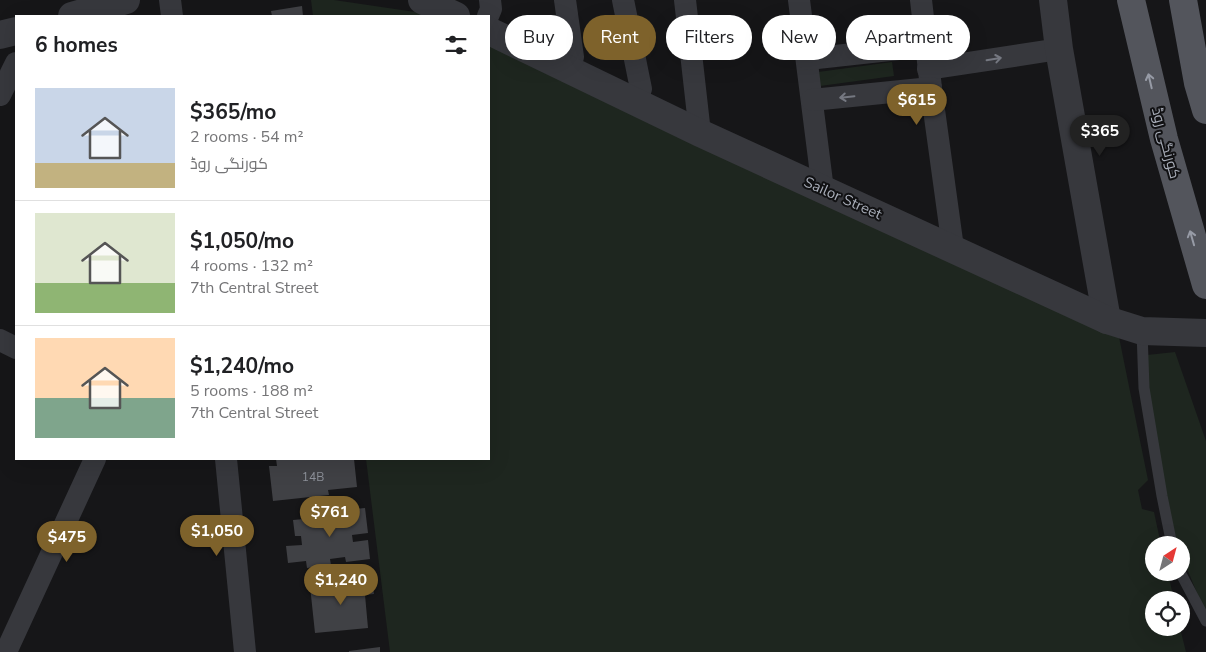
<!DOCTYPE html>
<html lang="en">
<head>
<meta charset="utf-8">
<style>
  body { margin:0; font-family:"Nunito Sans",Cairo,sans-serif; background:#f2f2f2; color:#202124; height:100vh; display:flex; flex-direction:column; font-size:19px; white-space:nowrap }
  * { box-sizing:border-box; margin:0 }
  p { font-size:16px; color:#757577 }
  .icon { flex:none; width:28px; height:28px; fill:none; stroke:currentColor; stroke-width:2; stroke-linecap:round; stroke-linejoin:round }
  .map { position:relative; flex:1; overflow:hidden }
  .sheet { position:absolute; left:15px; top:15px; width:475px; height:445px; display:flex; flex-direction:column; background:#fff; border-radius:0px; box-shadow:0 5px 20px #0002 }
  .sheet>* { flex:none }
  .guide { position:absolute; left:505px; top:15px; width:475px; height:45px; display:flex; gap:10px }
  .needle { width:32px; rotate:36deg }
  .controls { position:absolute; left:1145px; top:536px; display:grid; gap:10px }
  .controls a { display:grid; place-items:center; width:45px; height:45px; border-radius:50%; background:#fff; box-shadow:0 5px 20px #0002; font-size:25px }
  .price { position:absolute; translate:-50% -42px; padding:0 11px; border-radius:18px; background:#7e622b; color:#fff; font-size:16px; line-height:32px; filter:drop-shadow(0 1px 2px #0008) }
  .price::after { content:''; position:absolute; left:50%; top:30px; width:15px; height:11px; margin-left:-8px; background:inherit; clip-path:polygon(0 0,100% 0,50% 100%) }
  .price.active { background:#222; color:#fff }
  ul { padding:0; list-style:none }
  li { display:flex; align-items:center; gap:15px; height:125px; padding:0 20px }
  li+li { border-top:1px solid #e0e0e0 }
  li span { display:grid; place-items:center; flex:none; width:140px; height:100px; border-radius:0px; color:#555 }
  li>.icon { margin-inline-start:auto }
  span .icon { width:60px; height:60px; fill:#fffc; stroke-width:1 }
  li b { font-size:21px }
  h2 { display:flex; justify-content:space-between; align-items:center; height:60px; padding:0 20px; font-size:21px }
  .tag { padding:0 18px; border-radius:22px; background:#fff; box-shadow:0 5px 20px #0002; font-size:18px; line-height:45px }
  .tag.active { background:#7e622b; color:#fff }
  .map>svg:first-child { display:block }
  .green { fill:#1e261f }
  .building { fill:#404145 }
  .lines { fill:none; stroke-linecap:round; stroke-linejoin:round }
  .service { stroke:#37383d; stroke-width:11 }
  .minor { stroke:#37383d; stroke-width:22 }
  .tertiary { stroke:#37383d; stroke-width:28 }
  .primary { stroke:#53555c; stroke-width:28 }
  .oneway { stroke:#757881 }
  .oneway2 { stroke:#979ba6 }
  .labels { text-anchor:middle; stroke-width:4; stroke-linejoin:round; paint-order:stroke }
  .number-label { font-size:12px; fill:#8e929b }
  .street-label { font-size:15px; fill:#a8adb8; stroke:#111113 }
</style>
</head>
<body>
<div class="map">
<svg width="1206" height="652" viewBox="0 0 1206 652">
  <rect width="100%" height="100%" fill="#161618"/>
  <g class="green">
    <polygon points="311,0 334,0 422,13 430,16 313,16"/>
    <polygon points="489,44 1119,337 1148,480 1138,490 1142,509 1154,512 1161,545 1154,545 1154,572 1168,573 1174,600 1154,600 1154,628 1180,628 1186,652 390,652 366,459 489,459"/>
    <polygon points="892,62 894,76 820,86 818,72"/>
    <polygon points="1175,352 1206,441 1206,615 1181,554 1181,545 1178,545 1172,523 1142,367 1147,355"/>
  </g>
  <g class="building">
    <polygon points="302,6 303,16 272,16 271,11"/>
    <polygon points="276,459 354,459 357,487 328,490 329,495 273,501 269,466 277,466"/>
    <polygon points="365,508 368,533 352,535 353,542 368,540 370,559 346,562 345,557 330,559 331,565 307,568 306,561 288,563 286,546 302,545 301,536 295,536 293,520 315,518 315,513"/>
    <polygon points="372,580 374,594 365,595 368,628 315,633 310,586"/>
    <polygon points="380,647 380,652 349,652 349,651"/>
  </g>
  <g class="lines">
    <g class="service">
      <polyline points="1142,331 1144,388 1162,496 1172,545"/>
      <polyline points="1180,572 1206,621"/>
    </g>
    <g class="minor">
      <polyline points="170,0 172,16"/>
      <polyline points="565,0 573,57 568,69"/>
      <polyline points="623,0 641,89 635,102"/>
      <polyline points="685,0 700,133"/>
      <polyline points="799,0 823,190"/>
      <polyline points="921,0 931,88 953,248"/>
      <polyline points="488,16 491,9 490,0"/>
      <polyline points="808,59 926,46"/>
      <polyline points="928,69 1059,49"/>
      <polyline points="0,95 16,63"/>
      <polyline points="812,100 931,88"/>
      <polyline points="0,340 16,348"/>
      <polyline points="226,459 245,652"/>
      <polyline points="6,652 95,459"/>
    </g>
    <g class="tertiary">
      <polyline points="422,0 456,16"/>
      <polyline points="1053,0 1059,49 1107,320"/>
      <polyline points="72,16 126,0"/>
      <polyline points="489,31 700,133 1107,320 1142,331 1206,333"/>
      <polyline points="0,35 16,31"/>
    </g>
    <g class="primary">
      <polyline points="1131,0 1164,139 1206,285"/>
      <polyline points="1183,0 1198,83 1206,110"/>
    </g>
  </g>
  <defs><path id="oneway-shaft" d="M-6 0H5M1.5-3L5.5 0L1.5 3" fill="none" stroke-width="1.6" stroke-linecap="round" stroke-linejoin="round" transform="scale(1.25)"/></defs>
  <g class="oneway">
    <use href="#oneway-shaft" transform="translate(994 59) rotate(-9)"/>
    <use href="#oneway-shaft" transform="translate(847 97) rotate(174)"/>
  </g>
  <g class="oneway2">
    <use href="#oneway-shaft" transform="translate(1150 81) rotate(-103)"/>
    <use href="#oneway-shaft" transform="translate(1192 238) rotate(-106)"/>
  </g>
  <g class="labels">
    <g class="number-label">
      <text x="313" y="481">14B</text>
    </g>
    <g class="street-label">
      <text transform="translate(1166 143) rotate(75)" y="5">کورنگی روڈ</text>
      <text transform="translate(843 198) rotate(24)" y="5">Sailor Street</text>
    </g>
  </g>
</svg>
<div class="controls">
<a><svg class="needle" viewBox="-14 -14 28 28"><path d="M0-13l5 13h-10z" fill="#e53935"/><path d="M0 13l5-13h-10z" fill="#757577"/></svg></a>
<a><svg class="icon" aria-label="locate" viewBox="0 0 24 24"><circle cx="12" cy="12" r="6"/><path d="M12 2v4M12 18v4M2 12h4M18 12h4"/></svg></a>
</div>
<b class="price" style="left:917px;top:126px">$615</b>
<b class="price active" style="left:1100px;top:157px">$365</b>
<b class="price" style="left:330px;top:538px">$761</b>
<b class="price" style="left:217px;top:557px">$1,050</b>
<b class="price" style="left:67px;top:563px">$475</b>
<b class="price" style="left:341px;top:606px">$1,240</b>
<div class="guide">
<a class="tag">Buy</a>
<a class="tag active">Rent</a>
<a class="tag">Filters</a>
<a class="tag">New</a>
<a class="tag">Apartment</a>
</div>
<section class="sheet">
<h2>6 homes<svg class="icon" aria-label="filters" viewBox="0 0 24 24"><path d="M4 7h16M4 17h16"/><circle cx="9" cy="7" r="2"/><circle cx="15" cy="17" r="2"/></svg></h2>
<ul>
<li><span style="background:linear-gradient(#c9d6e8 75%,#c2b280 0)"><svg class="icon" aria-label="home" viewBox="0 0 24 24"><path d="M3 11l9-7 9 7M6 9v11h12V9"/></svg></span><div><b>$365/mo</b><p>2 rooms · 54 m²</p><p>کورنگی روڈ</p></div></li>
<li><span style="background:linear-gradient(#dfe7d0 70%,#8fb573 0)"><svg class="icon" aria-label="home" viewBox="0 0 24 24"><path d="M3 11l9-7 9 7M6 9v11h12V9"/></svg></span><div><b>$1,050/mo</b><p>4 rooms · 132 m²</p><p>7th Central Street</p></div></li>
<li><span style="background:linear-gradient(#ffd9b3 60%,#7fa58c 0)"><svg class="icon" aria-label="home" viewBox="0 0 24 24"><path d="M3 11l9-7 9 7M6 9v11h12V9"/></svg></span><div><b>$1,240/mo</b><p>5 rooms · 188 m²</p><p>7th Central Street</p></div></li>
</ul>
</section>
</div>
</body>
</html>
